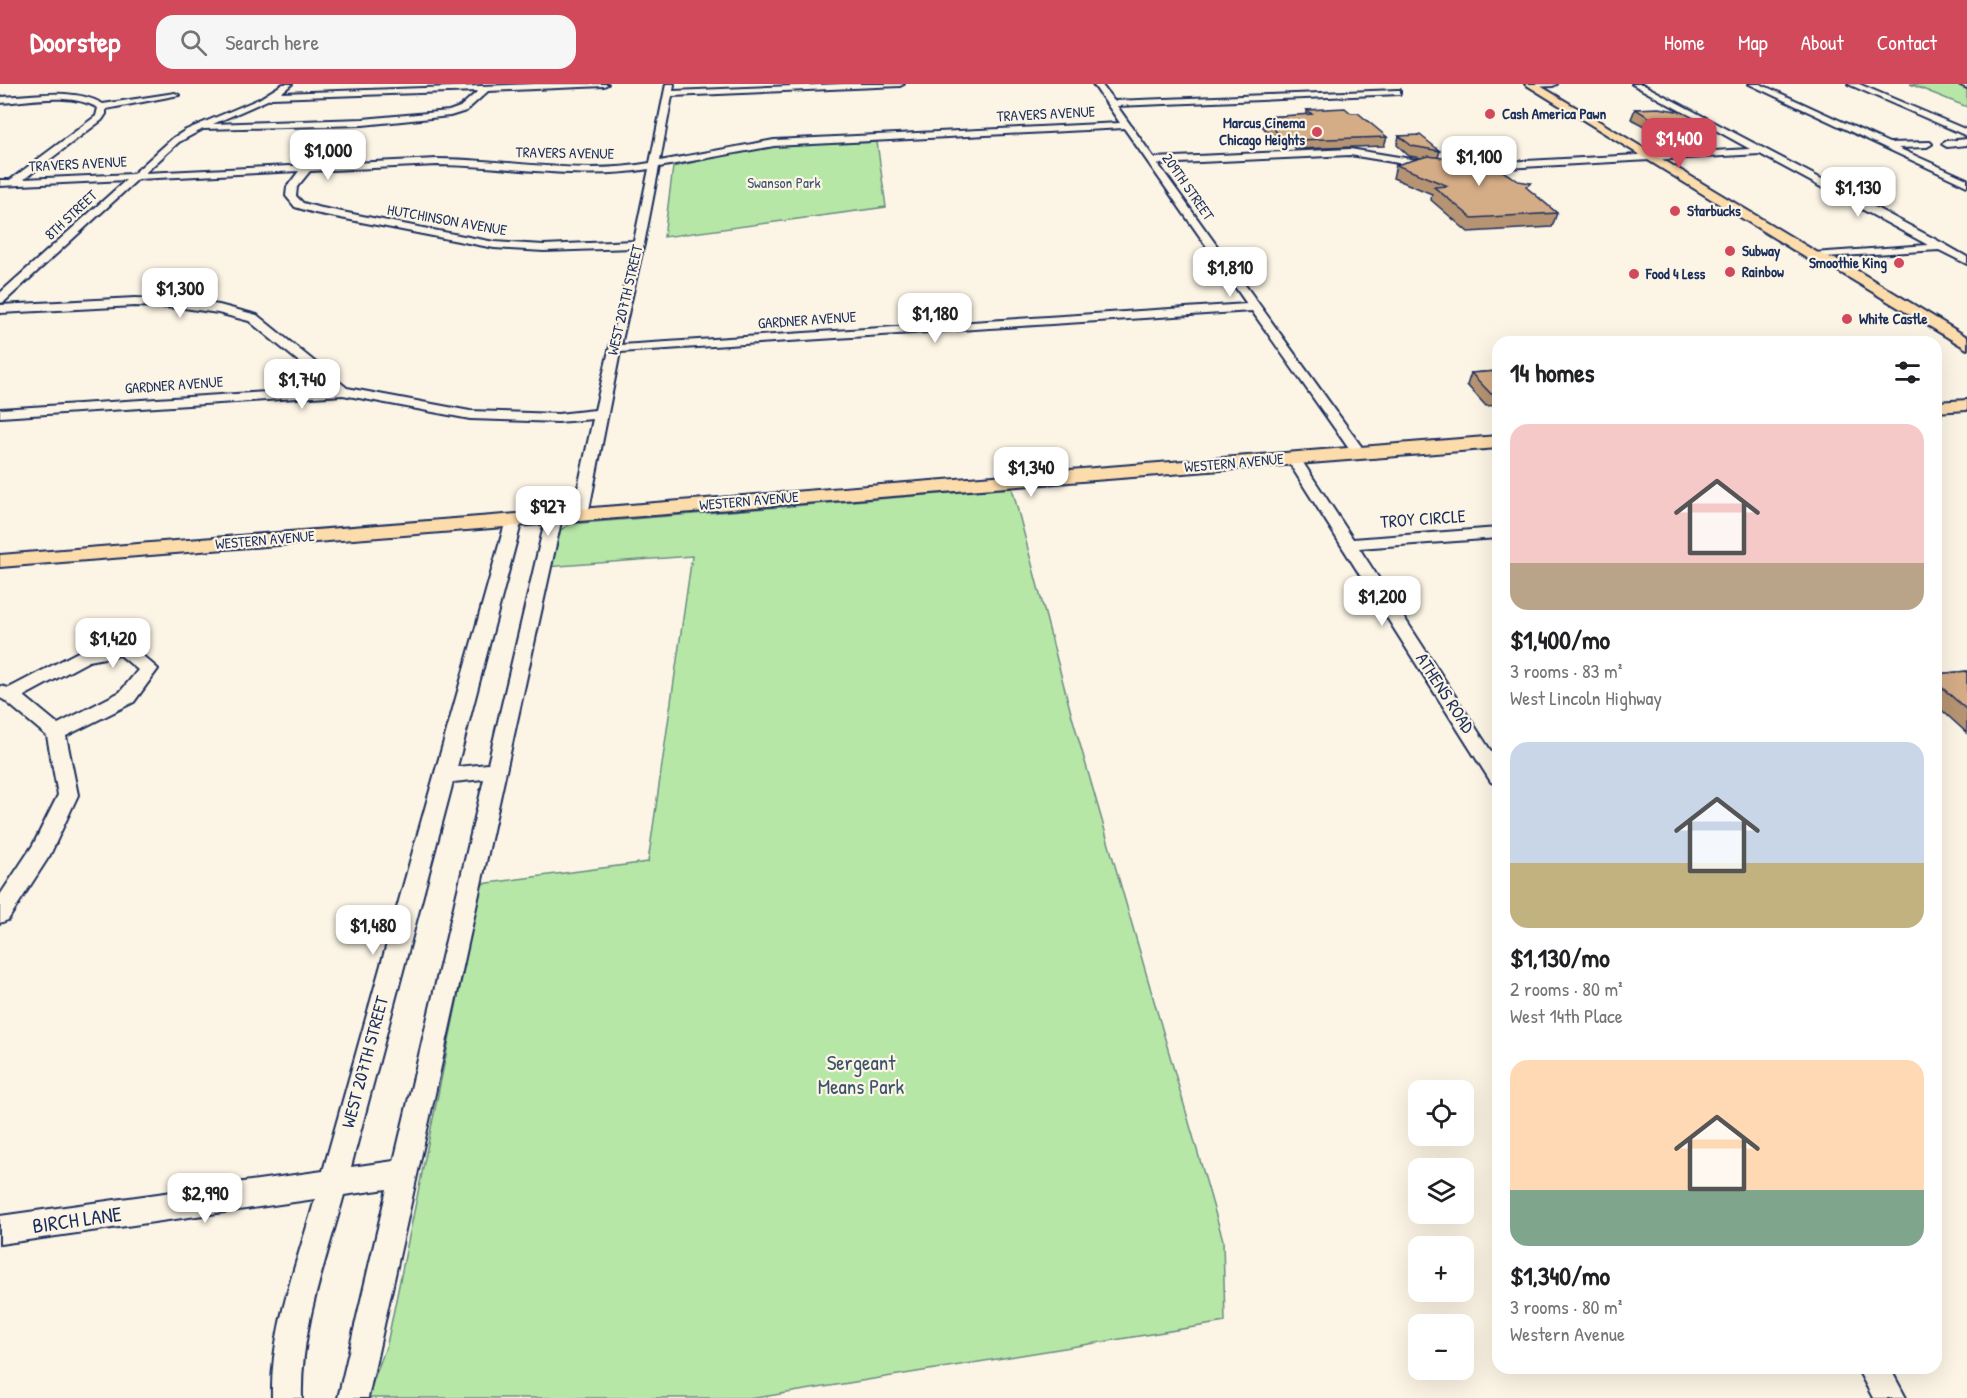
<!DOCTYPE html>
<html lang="en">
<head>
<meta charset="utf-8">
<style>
  body { margin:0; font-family:"Patrick Hand",sans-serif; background:#f6f6f6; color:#202124; height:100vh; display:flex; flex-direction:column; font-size:22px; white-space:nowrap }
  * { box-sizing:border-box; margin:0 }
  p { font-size:20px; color:#757577 }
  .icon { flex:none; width:33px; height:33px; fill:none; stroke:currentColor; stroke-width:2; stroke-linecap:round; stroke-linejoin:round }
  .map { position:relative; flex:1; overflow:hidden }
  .details { position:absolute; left:1492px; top:252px; width:450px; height:1038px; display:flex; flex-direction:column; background:#fff; border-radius:18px; box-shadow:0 6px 24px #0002 }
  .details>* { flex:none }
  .tools { position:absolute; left:1408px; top:996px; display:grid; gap:12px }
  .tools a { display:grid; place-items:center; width:66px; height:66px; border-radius:12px; background:#fff; box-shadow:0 6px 24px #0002; font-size:30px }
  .price { position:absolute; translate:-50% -51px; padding:0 14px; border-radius:12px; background:#fff; color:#222; font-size:20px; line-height:39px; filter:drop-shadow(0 2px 3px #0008) }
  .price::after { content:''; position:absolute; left:50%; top:36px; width:18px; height:14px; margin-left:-9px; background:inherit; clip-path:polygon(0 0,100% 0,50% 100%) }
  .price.current { background:#d1495b; color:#fff }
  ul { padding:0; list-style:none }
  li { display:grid; align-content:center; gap:12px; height:318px; padding:0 18px }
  li span { display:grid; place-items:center; height:186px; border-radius:18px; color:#555 }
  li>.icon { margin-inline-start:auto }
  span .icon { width:108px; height:108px; fill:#fffc; stroke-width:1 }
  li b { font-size:26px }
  h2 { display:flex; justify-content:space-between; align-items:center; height:72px; padding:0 18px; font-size:26px }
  header { display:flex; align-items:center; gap:36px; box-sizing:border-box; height:84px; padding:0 30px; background:#d1495b; color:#fff }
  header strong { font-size:28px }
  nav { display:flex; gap:33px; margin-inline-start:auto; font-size:21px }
  .search { width:420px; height:54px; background:#f6f6f6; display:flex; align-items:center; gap:15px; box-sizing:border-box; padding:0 21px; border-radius:18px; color:#757577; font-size:22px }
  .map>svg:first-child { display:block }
  .green { fill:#b7e7a7; stroke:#698b82; stroke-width:1.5 }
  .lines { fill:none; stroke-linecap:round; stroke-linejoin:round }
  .minor-casing { stroke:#1b2f5e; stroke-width:4 }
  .major-casing { stroke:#1b2f5e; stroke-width:4 }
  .minor { fill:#fcf5e5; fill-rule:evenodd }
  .major { fill:#fddcac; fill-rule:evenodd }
  .wall { fill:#b69473; stroke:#1b2f5e; stroke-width:1.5 }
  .building { fill:#d4ac86; stroke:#1b2f5e; stroke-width:1.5 }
  .poi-dot { fill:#d1495b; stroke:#fcf5e5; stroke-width:2 }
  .labels { text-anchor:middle; stroke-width:4.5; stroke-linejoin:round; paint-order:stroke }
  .far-street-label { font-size:15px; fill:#1b2f5e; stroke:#fcf5e5 }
  .far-poi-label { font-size:15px; font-weight:bold; fill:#1b2f5e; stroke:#fcf5e5; text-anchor:start }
  .far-park-label { font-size:15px; fill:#3a546d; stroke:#fcf5e5 }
  .street-label { font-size:18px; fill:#1b2f5e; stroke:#fcf5e5 }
  .near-park-label { font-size:21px; fill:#3a546d; stroke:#fcf5e5 }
  .near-street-label { font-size:21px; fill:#1b2f5e; stroke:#fcf5e5 }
</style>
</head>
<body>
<header>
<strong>Doorstep</strong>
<div class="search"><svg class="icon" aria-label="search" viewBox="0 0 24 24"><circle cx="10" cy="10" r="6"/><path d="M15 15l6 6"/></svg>Search here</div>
<nav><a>Home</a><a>Map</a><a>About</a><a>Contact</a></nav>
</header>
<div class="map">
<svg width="1967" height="1314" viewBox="0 0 1967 1314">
  <rect width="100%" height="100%" fill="#fcf5e5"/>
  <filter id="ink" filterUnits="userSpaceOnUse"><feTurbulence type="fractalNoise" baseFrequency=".0167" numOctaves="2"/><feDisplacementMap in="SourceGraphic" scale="12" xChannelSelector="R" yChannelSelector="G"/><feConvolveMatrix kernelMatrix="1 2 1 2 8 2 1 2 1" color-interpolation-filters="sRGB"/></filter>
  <g filter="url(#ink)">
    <g class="green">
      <polygon points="1910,0 1957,0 1967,4 1967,23"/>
      <polygon points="877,58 886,123 664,153 673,83 737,68 780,62"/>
      <polygon points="1012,404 1071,629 1223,1156 1225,1238 756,1314 367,1314 387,1260 481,800 648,778 692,472 546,483 554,450 570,440"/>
    </g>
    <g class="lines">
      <g class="minor-casing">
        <g id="minor">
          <path d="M283,0H292L281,9L536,0H608L604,2L488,7L466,27L450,32L363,41L203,45L179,58L145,89L437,75C507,75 580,92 650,79L666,0H674L673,7L843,0H904L900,2L672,12L660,77L774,56L1120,39L1093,0H1101L1114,17L1397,6H1400V10L1117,22L1154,74L1350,65L1435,79L1440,82L1435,85L1350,71L1158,80L1366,369L1359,373L1354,372L1252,227L620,268L588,431L580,436L572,431L593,335L558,338L470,335L343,311L0,333V325L331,304L249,237L218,229L184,224L135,222L0,229V221L135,214L184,216L219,221L257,231L347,304L470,327L558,330L595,326L633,164L544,167L494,164L315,129L295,123L286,112L287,103L299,87L138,95L4,218L0,219V209L126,96L0,102V96H10L96,32L98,24C70,8 30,17 0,19V13C32,12 74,3 103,20L175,9L179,11L106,25V30L102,36L24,95L133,90L173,54L186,46L259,15ZM478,7L460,23L449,27L363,35L213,40L272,14ZM1124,44L1247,220L621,261L644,160L659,83L774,62ZM437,81C505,81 582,97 649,85L634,157L544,161L494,158L317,123L303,119L296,112L297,103L310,87Z"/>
          <polygon points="1528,0 1557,0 1553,2 1531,3"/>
          <polygon points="1632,0 1642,0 1946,161 1967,173 1967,180 1939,166 1809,174 1809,170 1813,169 1928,161 1760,70 1468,86 1463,83 1468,80 1750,65"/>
          <polygon points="1749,0 1760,0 1889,59 1930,58 1932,60 1927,63 1898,64 1967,95 1967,102"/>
          <polygon points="1848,0 1859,0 1967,46 1967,52"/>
          <polygon points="1958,0 1967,0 1967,4"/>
          <polygon points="1967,55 1967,61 1947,63 1942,60 1947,57"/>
          <polygon points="1293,370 1298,371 1353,455 1498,444 1498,454 1359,464 1498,678 1498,700 1491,698 1286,374"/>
          <path d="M554,428L562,433L368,1314H338L387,1105L344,1111C326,1177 300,1245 302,1314H272C270,1246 297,1180 315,1115L0,1160V1132L323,1087L506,436L514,431L522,436L457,683L488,680L546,433ZM484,695L394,1077L351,1083L453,698Z"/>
          <path d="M123,558L129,560L158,585L134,618L66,652L78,711L50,771L8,836L0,839V811L33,761L58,711L47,652L4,616L0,614V602L9,604L78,568ZM120,571L138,586L120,608L58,640L24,612L89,577Z"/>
          <polygon points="1857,1284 1890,1284 1906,1314 1873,1314"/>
        </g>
      </g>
      <g class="major-casing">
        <g id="major">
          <polygon points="1525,0 1537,0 1818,169 1843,178 1967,253 1967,265 1833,184 1808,175"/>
          <polygon points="1967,316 1967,326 1936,328 1936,318"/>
          <polygon points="1498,352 1498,364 0,483 0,471"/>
        </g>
      </g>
      <use href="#minor" class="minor"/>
      <use href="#major" class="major"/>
    </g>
    <g class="wall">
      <polygon points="1635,25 1707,41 1703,50 1662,52 1631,35"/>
      <polygon points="1307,26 1351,29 1387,53 1384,62 1296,65 1292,61 1280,62 1262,42 1264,33 1307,31"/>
      <polygon points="1399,52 1440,67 1438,73 1529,106 1557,129 1552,143 1468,148 1431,116 1432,110 1393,94 1396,81 1422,74 1409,72 1397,61"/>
      <polygon points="1498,287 1498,321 1486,322 1467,301 1471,289"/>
      <polygon points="1967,587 1967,649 1936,621 1936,590"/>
    </g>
    <g class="building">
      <polygon points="1345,24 1351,29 1358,29 1387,53 1297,56 1294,52 1281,53 1264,33 1312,30 1307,26"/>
      <polygon points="1659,24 1682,28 1707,41 1665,43 1635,25"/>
      <polygon points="1420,51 1440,67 1412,62 1399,52"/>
      <polygon points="1428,72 1457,76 1484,75 1518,97 1531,99 1526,103 1557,129 1472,134 1434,103 1448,102 1396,81"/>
      <polygon points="1498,287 1498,309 1491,310 1471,289"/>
      <polygon points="1967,587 1967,626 1936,598 1936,590"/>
    </g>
  </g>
  <g class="poi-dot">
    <circle cx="1490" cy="30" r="6"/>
    <circle cx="1317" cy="48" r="6"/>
    <circle cx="1675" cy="127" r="6"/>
    <circle cx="1730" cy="167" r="6"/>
    <circle cx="1899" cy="179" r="6"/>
    <circle cx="1730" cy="188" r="6"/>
    <circle cx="1634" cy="190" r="6"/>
    <circle cx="1847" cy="235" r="6"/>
  </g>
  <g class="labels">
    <g class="far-street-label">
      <text transform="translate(1046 30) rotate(-3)" y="5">TRAVERS AVENUE</text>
      <text transform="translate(565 69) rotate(1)" y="5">TRAVERS AVENUE</text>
      <text transform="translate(78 80) rotate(-3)" y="5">TRAVERS AVENUE</text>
      <text transform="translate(1188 103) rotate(55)" y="5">209TH STREET</text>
      <text transform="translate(71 131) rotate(-43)" y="5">8TH STREET</text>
      <text transform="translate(447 136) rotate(10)" y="5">HUTCHINSON AVENUE</text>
      <text transform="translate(625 216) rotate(-77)" y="5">WEST 207TH STREET</text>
      <text transform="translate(807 236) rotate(-4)" y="5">GARDNER AVENUE</text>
      <text transform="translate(174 301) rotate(-4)" y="5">GARDNER AVENUE</text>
      <text transform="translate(1234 379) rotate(-5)" y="5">WESTERN AVENUE</text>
      <text transform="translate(749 417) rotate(-5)" y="5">WESTERN AVENUE</text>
      <text transform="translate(265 456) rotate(-5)" y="5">WESTERN AVENUE</text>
    </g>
    <g class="far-poi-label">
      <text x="1502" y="35">Cash America Pawn</text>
      <text x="1305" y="44" text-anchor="end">Marcus Cinema<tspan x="1305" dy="17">Chicago Heights</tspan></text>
      <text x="1687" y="132">Starbucks</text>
      <text x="1742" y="172">Subway</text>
      <text x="1887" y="184" text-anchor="end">Smoothie King</text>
      <text x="1742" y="193">Rainbow</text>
      <text x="1646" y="195">Food 4 Less</text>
      <text x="1859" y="240">White Castle</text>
    </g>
    <g class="far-park-label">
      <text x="784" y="104">Swanson Park</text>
    </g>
    <g class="street-label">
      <text transform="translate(1423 435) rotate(-4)" y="6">TROY CIRCLE</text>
      <text transform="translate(1445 609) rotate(57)" y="6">ATHENS ROAD</text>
      <text transform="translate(365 978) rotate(-75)" y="6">WEST 207TH STREET</text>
    </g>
    <g class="near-park-label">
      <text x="861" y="986">Sergeant<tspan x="861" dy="24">Means Park</tspan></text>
    </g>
    <g class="near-street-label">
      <text transform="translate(77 1136) rotate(-8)" y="7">BIRCH LANE</text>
    </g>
  </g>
</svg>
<div class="tools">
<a><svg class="icon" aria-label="locate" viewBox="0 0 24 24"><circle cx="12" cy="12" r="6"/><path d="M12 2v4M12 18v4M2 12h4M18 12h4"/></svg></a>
<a><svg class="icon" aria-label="layers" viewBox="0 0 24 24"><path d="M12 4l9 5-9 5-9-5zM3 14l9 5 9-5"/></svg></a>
<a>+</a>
<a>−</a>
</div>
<b class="price current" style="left:1679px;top:85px">$1,400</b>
<b class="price" style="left:328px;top:97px">$1,000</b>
<b class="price" style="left:1479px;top:103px">$1,100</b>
<b class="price" style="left:1858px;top:134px">$1,130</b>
<b class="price" style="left:1230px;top:214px">$1,810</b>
<b class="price" style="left:180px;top:235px">$1,300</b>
<b class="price" style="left:935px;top:260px">$1,180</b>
<b class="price" style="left:302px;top:326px">$1,740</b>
<b class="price" style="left:1031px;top:414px">$1,340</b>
<b class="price" style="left:548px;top:453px">$927</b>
<b class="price" style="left:1382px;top:543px">$1,200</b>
<b class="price" style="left:113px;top:585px">$1,420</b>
<b class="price" style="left:373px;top:872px">$1,480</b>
<b class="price" style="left:205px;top:1140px">$2,990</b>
<section class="details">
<h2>14 homes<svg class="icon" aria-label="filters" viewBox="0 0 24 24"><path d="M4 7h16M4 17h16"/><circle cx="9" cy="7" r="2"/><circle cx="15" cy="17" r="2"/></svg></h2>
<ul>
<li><span style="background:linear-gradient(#f6c9c9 75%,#b9a48a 0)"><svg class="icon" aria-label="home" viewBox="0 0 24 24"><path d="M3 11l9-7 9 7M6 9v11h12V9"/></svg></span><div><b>$1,400/mo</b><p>3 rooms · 83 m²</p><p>West Lincoln Highway</p></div></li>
<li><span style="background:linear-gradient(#c9d6e8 65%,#c2b280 0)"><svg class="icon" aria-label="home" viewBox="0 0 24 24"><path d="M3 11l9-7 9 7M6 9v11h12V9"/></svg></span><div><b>$1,130/mo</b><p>2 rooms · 80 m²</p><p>West 14th Place</p></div></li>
<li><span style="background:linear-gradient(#ffd9b3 70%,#7fa58c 0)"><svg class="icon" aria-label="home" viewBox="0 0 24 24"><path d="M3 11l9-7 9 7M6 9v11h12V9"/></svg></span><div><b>$1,340/mo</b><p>3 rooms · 80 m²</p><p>Western Avenue</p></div></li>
</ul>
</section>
</div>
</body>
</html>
